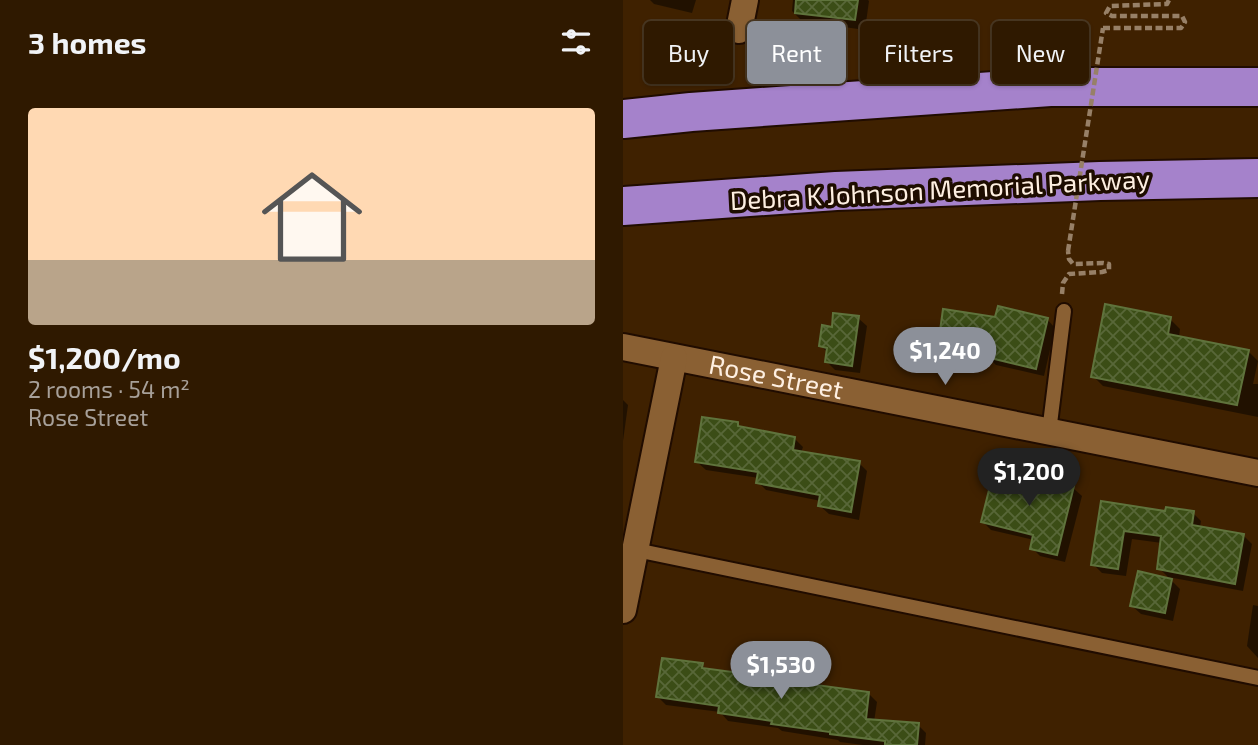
<!DOCTYPE html>
<html lang="en">
<head>
<meta charset="utf-8">
<style>
  body { margin:0; font-family:"Exo 2",sans-serif; background:#3b260f; color:#f1f3f6; height:100vh; display:flex; flex-direction:column; font-size:26px; white-space:nowrap }
  * { box-sizing:border-box; margin:0 }
  p { font-size:23px; color:#a7a099 }
  .icon { flex:none; width:38px; height:38px; fill:none; stroke:currentColor; stroke-width:2; stroke-linecap:round; stroke-linejoin:round }
  .map { position:relative; flex:1; overflow:hidden }
  .details { display:flex; flex-direction:column; background:#2f1900; width:623px }
  .details>* { flex:none }
  .guide { position:absolute; left:21px; top:21px; width:508px; height:63px; display:flex; gap:14px }
  .price { position:absolute; translate:-50% -60px; padding:0 16px; border-radius:24px; background:#8c9099; color:#fff; font-size:23px; line-height:46px; filter:drop-shadow(0 2px 4px #0008) }
  .price::after { content:''; position:absolute; left:50%; top:42px; width:21px; height:16px; margin-left:-10px; background:inherit; clip-path:polygon(0 0,100% 0,50% 100%) }
  .price.active { background:#222; color:#fff }
  ul { padding:0; list-style:none }
  li { display:grid; align-content:center; gap:14px; height:371px; padding:0 28px }
  li+li { border-top:2px solid #4a3822 }
  li span { display:grid; place-items:center; height:217px; border-radius:7px; color:#555 }
  li>.icon { margin-inline-start:auto }
  span .icon { width:126px; height:126px; fill:#fffc; stroke-width:1 }
  li b { font-size:30px }
  h2 { display:flex; justify-content:space-between; align-items:center; height:84px; padding:0 28px; font-size:30px }
  .chip { padding:0 24px; border-radius:7px; background:#2f1900; box-shadow:0 2px 5px #0004,0 0 0 2px #4a3822; font-size:24px; line-height:63px }
  .chip.active { background:#8c9099; color:#fff }
  main { display:flex; flex:1; min-height:0 }
  .map>svg:first-child { display:block }
  .shadow { fill:#0007 }
  .building { fill:url(#building-cross-hatch); stroke:#5f733c; stroke-width:2 }
  .lines { fill:none; stroke-linecap:round; stroke-linejoin:round }
  .lane-casing { stroke:#200c00; stroke-width:18 }
  .street-casing { stroke:#200c00; stroke-width:30 }
  .highway-casing { stroke:#200c00; stroke-width:42 }
  .path { stroke:#978067; stroke-width:4.5; stroke-dasharray:7 3.5; stroke-linecap:butt }
  .lane { stroke:#8a6033; stroke-width:14 }
  .street { stroke:#8a6033; stroke-width:26 }
  .highway { stroke:#a582cb; stroke-width:38 }
  .path-bridge { stroke:#978067; stroke-width:4.5; stroke-dasharray:7 3.5; stroke-linecap:butt }
  .labels { text-anchor:middle; stroke-width:7; stroke-linejoin:round; paint-order:stroke }
  .street-label { font-size:26px; fill:#feefe1; stroke:#1e0d00 }
</style>
</head>
<body>
<main>
<section class="details">
<h2>3 homes<svg class="icon" aria-label="filters" viewBox="0 0 24 24"><path d="M4 7h16M4 17h16"/><circle cx="9" cy="7" r="2"/><circle cx="15" cy="17" r="2"/></svg></h2>
<ul>
<li><span style="background:linear-gradient(#ffd9b3 70%,#b9a48a 0)"><svg class="icon" aria-label="home" viewBox="0 0 24 24"><path d="M3 11l9-7 9 7M6 9v11h12V9"/></svg></span><div><b>$1,200/mo</b><p>2 rooms · 54 m²</p><p>Rose Street</p></div></li>
</ul>
</section>
<div class="map">
<svg width="635" height="745" viewBox="0 0 635 745">
  <defs>
    <pattern id="building-cross-hatch" width="8" height="8" patternUnits="userSpaceOnUse" patternTransform="scale(1.75)"><rect width="8" height="8" fill="#3b4d16"/><path d="M0 0l8 8M0 8l8-8" fill="none" stroke="#586738"/></pattern>
  </defs>
  <rect width="100%" height="100%" fill="#3f2100"/>
  <g class="shadow">
    <polygon points="27,0 73,0 69,13 31,4"/>
    <polygon points="170,0 245,0 246,1 242,30 179,21 169,11"/>
    <polygon points="235,318 244,326 237,373 212,370 204,362 205,353 198,346 210,329"/>
    <polygon points="373,319 424,319 432,328 421,376 373,365 367,359 325,353 317,345"/>
    <polygon points="547,319 557,329 556,337 625,351 635,361 630,384 635,384 635,417 480,386 470,376"/>
    <polygon points="0,400 5,405 0,441"/>
    <polygon points="115,424 119,429 171,438 180,447 178,453 236,463 244,471 236,520 206,514 197,506 198,501 143,490 135,482 136,478 83,470 74,462"/>
    <polygon points="425,485 450,488 459,496 442,562 417,556 409,548 411,540 368,530 360,522"/>
    <polygon points="479,503 543,513 570,513 578,521 577,528 620,535 629,544 620,591 545,577 557,589 550,621 518,614 509,606 548,580 536,568 539,543 509,539 503,576 479,573 470,564"/>
    <polygon points="630,605 635,606 635,658 624,646"/>
    <polygon points="79,665 84,670 156,680 193,679 202,688 246,694 254,702 251,722 295,725 303,733 302,745 240,745 217,742 215,740 159,731 155,728 105,721 97,712 43,705 35,697"/>
  </g>
  <g class="building">
    <polygon points="173,0 235,0 232,20 172,13"/>
    <polygon points="482,304 548,317 545,334 626,350 614,405 468,377"/>
    <polygon points="375,306 425,318 413,369 363,357 364,352 315,346 320,309 372,317"/>
    <polygon points="210,313 236,316 229,366 202,362 204,348 196,346 199,325 209,327"/>
    <polygon points="79,417 115,422 115,426 172,437 170,450 237,461 228,512 195,506 197,495 133,483 135,472 72,462"/>
    <polygon points="371,470 423,482 424,479 451,486 434,555 407,549 410,535 358,522"/>
    <polygon points="478,501 542,511 543,507 571,511 569,525 621,534 612,584 534,569 538,536 501,531 495,569 468,565"/>
    <polygon points="515,571 549,579 542,613 507,606"/>
    <polygon points="39,658 80,663 79,668 155,678 156,672 194,677 193,685 246,692 243,719 296,723 294,745 262,745 262,741 207,734 207,732 148,724 149,721 95,713 96,706 33,697"/>
  </g>
  <g class="lines">
    <g class="lane-casing">
      <g id="lane">
        <polyline points="426,432 441,311"/>
        <polyline points="13,550 635,678"/>
      </g>
    </g>
    <g class="street-casing">
      <g id="street">
        <polyline points="116,30 122,0"/>
        <path id="s1" d="M0,347L635,473"/>
        <polyline points="0,610 51,358"/>
      </g>
    </g>
    <g class="highway-casing">
      <g id="highway">
        <polyline points="0,119 68,112 427,87 635,87"/>
        <polyline points="0,206 213,191 477,181 635,178"/>
      </g>
    </g>
    <g class="path">
      <polyline points="480,28 558,28 562,22 559,16 489,16 483,13 487,6 544,4 546,0"/>
      <polyline points="439,294 440,283 446,274 479,272 486,270 486,264 480,263 450,264 446,259 445,251"/>
    </g>
    <use href="#lane" class="lane"/>
    <use href="#street" class="street"/>
    <use href="#highway" class="highway"/>
    <polyline class="path-bridge" points="445,251 480,28"/>
  </g>
  <g class="labels">
    <g class="street-label">
      <text transform="translate(317 190) rotate(-3)" y="9">Debra K Johnson Memorial Parkway</text>
      <text dy="9" stroke="none"><textPath href="#s1" startOffset="156">Rose Street</textPath></text>
    </g>
  </g>
</svg>
<b class="price" style="left:322px;top:387px">$1,240</b>
<b class="price active" style="left:406px;top:508px">$1,200</b>
<b class="price" style="left:158px;top:701px">$1,530</b>
<div class="guide">
<a class="chip">Buy</a>
<a class="chip active">Rent</a>
<a class="chip">Filters</a>
<a class="chip">New</a>
</div>
</div>
</main>
</body>
</html>
